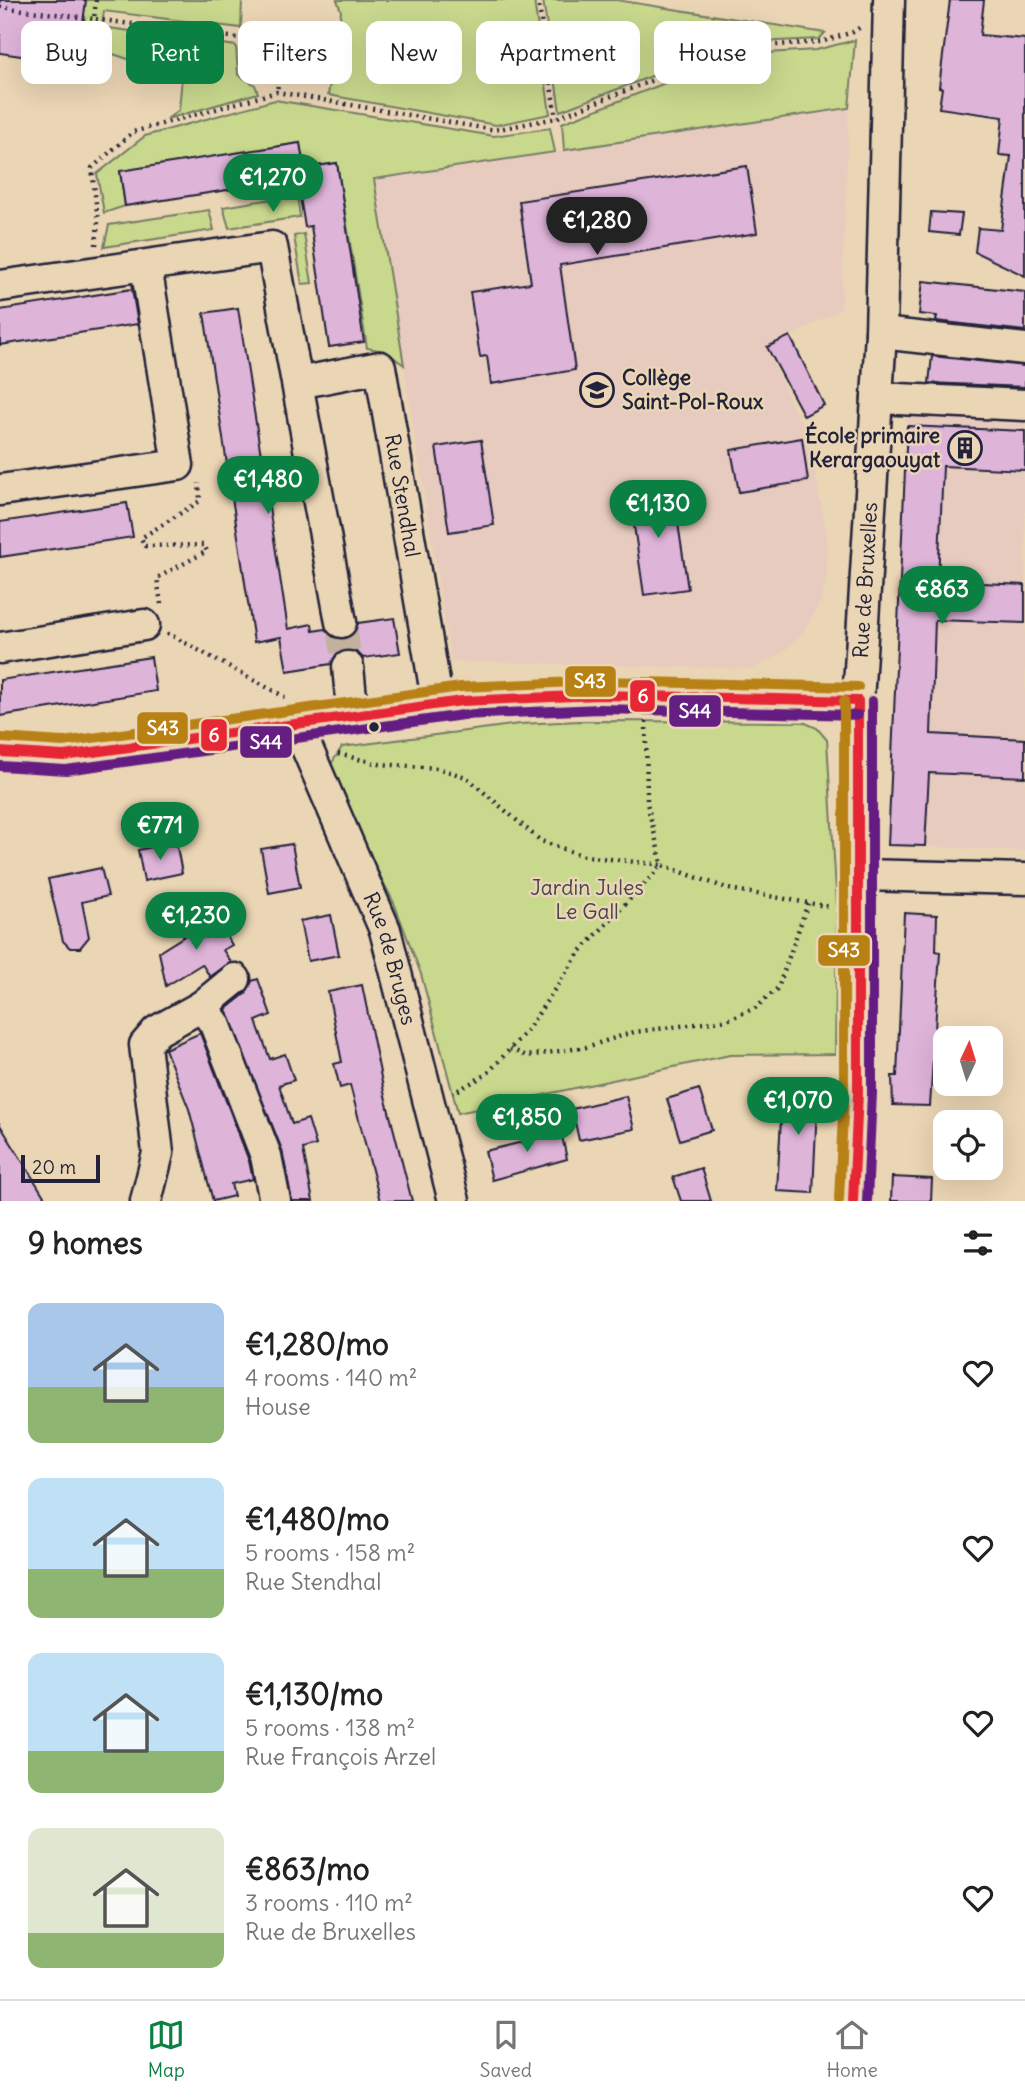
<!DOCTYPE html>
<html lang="en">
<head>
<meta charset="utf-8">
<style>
  body { margin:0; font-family:Delius,sans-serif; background:#f2f2f2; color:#222; height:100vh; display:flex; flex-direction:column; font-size:26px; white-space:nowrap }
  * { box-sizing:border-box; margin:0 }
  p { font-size:23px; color:#767676 }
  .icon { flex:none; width:38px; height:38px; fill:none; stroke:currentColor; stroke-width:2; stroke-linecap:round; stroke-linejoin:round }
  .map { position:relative; height:1201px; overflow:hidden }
  .sheet { display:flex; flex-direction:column; background:#fff; flex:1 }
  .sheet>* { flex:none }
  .banner { position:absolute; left:21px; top:21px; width:984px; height:63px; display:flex; gap:14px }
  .needle { width:46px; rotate:4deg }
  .buttons { position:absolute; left:933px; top:1026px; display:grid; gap:14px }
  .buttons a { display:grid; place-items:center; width:70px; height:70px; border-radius:14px; background:#fff; box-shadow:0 7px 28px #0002; font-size:35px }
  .scale { position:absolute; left:21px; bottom:18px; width:79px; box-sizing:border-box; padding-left:7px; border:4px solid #22223b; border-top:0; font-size:19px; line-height:24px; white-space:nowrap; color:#22223b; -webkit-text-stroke:5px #ead5b4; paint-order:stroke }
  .price { position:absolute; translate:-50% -60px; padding:0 16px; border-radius:24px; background:#0b8043; color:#fff; font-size:23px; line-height:46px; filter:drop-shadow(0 2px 4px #0008) }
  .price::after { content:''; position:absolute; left:50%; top:42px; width:21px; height:16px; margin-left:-10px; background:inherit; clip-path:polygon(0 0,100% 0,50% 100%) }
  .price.on { background:#222; color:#fff }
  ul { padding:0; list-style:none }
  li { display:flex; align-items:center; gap:21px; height:175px; padding:0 28px }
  li span { display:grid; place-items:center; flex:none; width:196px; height:140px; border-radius:14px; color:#555 }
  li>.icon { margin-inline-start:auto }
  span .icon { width:84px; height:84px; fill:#fffc; stroke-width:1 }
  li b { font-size:30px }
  h2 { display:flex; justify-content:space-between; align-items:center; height:84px; padding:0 28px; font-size:30px }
  .pill { padding:0 24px; border-radius:14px; background:#fff; box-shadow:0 7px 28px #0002; font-size:24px; line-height:63px }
  .pill.on { background:#0b8043; color:#fff }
  .tab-bar { display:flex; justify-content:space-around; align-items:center; height:98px; border-top:2px solid #e0e0e0; background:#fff; font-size:19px; color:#767676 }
  .tab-bar a { display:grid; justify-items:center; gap:4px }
  .tab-bar .on { color:#0b8043 }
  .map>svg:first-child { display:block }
  .built { fill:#e7cbbf }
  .green { fill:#c8d88d; stroke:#757d64; stroke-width:2 }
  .building { fill:#dfb4d9; stroke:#22223b; stroke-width:2 }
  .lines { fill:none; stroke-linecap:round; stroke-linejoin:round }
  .minor-tunnel { stroke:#c2b19c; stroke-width:30; stroke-dasharray:30 15; stroke-linecap:butt }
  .minor-casing { stroke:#22223b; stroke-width:35 }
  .path { stroke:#22223b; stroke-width:4.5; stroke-dasharray:2 5; stroke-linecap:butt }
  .minor { stroke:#ead5b4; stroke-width:30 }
  .bus-1-casing { stroke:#ead5b4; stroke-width:16 }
  .bus-2-casing { stroke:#ead5b4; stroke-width:16 }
  .bus-3-casing { stroke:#ead5b4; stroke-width:16 }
  .bus-1 { stroke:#e62834; stroke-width:10 }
  .bus-2 { stroke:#651f82; stroke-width:10 }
  .bus-3 { stroke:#b88114; stroke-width:10 }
  .bus-dot { fill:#22223b; stroke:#ead5b4; stroke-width:2.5 }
  .labels { text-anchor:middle; stroke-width:5; stroke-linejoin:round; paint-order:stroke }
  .poi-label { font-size:21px; font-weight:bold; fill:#22223b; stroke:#ead5b4; text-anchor:start }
  .street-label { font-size:21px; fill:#22223b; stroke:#ead5b4 }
  .park-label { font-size:21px; fill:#43464b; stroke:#ead5b4 }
  .line-badge { stroke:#ead5b4; stroke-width:2.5 }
  .badge-label { font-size:19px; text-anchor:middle; font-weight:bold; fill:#fff }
</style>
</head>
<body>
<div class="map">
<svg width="1025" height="1201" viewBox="0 0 1025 1201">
  <rect width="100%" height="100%" fill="#ead5b4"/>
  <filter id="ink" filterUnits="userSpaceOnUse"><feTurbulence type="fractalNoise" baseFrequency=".0143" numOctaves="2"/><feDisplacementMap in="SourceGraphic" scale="14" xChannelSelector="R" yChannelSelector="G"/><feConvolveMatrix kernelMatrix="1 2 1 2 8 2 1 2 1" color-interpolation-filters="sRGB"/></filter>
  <g filter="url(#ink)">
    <g class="built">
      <polygon points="849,108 841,309 767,348 797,416 807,429 827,536 827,576 821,601 804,631 781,654 752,669 451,661 374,179"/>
      <polygon points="907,412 1025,417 1025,851 888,845"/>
    </g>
    <g class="green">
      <polygon points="0,0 242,0 241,28 104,11 102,25 0,15"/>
      <polygon points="337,0 534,0 550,114 496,125 328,95 341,11"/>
      <polygon points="543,0 616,0 825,33 819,39 757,42 728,47 560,111"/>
      <polygon points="109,28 236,46 238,75 255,85 258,93 167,119 179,110 182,77 110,53"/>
      <polygon points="855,40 849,108 564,150 562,123 730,58 749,54 816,50"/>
      <polygon points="275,100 494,136 550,128 555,152 374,179 404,365 385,351 367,348 337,163 304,168 300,143 120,171 125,206 104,213 97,174 145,136"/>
      <polygon points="297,195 300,217 229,228 223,207"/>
      <polygon points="209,210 214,230 104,247 109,225"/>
      <polygon points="304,234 312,283 302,284 294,236"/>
      <polygon points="580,721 803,722 817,728 827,740 837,908 835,1054 730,1055 458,1113 421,974 394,903 359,835 331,764 342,747 520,724"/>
    </g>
    <g class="building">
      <polygon points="0,0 86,0 80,46 57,44 56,52 43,50 42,59 0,53"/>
      <polygon points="950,0 984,0 980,35 1025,39 1025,276 975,252 978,228 1001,230 1011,156 999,155 1003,117 939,108 942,88 939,87"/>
      <polygon points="300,143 304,168 337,163 364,342 329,347 311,226 305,227 298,185 248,193 247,187 125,206 120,171"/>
      <polygon points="747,166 757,233 560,265 575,370 491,384 487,356 480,357 470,292 531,283 519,201"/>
      <polygon points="931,212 962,214 959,235 929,232"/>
      <polygon points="923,281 1025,292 1025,331 936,321 937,316 919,314"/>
      <polygon points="132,289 138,324 0,345 0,310"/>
      <polygon points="238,308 288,629 312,624 313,631 325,629 335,638 343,639 353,635 358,623 394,618 400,653 363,658 356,651 346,650 337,653 331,664 287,671 281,637 254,642 204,313"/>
      <polygon points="790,336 824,405 804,416 767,347"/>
      <polygon points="932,356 1025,366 1025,387 929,383"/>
      <polygon points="907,426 1025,431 1025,470 943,466 938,581 1025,585 1025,623 935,620 931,734 1025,739 1025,777 929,773 925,846 888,845"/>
      <polygon points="802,438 808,481 739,492 731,450"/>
      <polygon points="481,440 494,525 449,532 436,447"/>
      <polygon points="672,484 688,589 644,595 629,491"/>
      <polygon points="127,503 133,537 0,557 0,522"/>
      <polygon points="151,657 156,691 0,716 0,680"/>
      <polygon points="176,842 182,873 144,881 138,850"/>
      <polygon points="292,844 300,887 269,893 261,849"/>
      <polygon points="101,868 108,896 82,902 89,937 80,948 70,948 63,941 48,879"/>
      <polygon points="904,913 937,915 936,951 940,952 930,1106 893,1105 892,1076 897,1076"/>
      <polygon points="331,915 339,955 308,961 300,921"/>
      <polygon points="215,917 232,945 223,950 231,962 210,977 202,964 166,986 159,952"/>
      <polygon points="258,979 271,1015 256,1021 270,1059 285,1054 294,1080 279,1085 292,1124 308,1119 316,1145 303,1149 313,1201 292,1201 282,1150 226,1009 246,993 252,981"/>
      <polygon points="362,985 384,1092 412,1201 380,1201 350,1085 340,1088 334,1064 342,1062 328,992"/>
      <polygon points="200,1033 249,1161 253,1179 231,1184 234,1196 213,1201 189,1109 165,1049"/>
      <polygon points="783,1081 818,1083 813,1193 777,1191"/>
      <polygon points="699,1089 712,1130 680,1140 667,1099"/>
      <polygon points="626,1096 634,1129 579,1140 572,1109"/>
      <polygon points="0,1125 47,1201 0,1201"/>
      <polygon points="560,1127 567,1159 492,1180 485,1151 523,1142 521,1135"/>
      <polygon points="701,1168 711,1201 681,1201 673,1177"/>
      <polygon points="892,1177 932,1179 931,1201 891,1201"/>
    </g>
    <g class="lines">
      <polyline class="minor-tunnel" points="341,622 348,667"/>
      <g class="minor-casing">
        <g id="minor">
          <polyline points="0,286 272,247 341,622"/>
          <polyline points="881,333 1025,349"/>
          <path id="s1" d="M298,383L380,367L438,705"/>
          <polyline points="877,398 1025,405"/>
          <polyline points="0,490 178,465 146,266"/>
          <polyline points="0,648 144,625"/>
          <polyline points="348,667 353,717"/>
          <path id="s2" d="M297,725L385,930L454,1201"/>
          <polyline points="0,752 64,756 462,701 600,695 858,701"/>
          <polyline points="860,875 1025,879"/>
          <polyline points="202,1006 215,1024 266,1156 275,1201"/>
          <polyline points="146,1201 158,1153 145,1045 157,1031 202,1006 235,979"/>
          <path id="s3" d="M853,1201L858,1093V701L881,333L889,0"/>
        </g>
      </g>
      <g class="path">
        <polyline points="96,0 94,19 283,44 277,92"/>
        <polyline points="538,0 556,118"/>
        <polyline points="0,7 94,19"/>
        <polyline points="96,245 98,221 92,168 133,132 277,92 494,130 556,118 719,54 762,46 821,42 853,32 862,26"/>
        <polyline points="161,604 157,578 207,551 204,545 145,546 141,538 200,501 199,483"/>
        <polyline points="167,633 285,697"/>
        <polyline points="646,721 647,803 662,865 729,889 831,907"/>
        <polyline points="338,754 379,764 437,768 466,777 541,841 584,856 662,865 579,953 528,1029 510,1049 487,1074 453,1093"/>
        <polyline points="510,1049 527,1056 586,1047 634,1032 727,1020 755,1008 778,988 808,903"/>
      </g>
      <use href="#minor" class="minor"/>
      <g class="bus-1-casing">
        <g id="bus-1">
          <polyline points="0,752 64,756 462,701 600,695 858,701"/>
          <polyline points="853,1201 858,1093 858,701"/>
        </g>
      </g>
      <g class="bus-2-casing">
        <g id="bus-2">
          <polyline points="0,766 66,770 463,715 600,709 858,715"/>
          <polyline points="867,1201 872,1093 872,701"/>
        </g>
      </g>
      <g class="bus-3-casing">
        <g id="bus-3">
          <polyline points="1,738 63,742 461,687 600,681 858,687"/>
          <polyline points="839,1200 844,1093 844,701"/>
        </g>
      </g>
      <use href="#bus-1" class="bus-1"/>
      <use href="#bus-2" class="bus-2"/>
      <use href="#bus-3" class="bus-3"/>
    </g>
  </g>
  <defs>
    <g id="school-ring" transform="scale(1.75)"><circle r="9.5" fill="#ead5b4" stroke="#22223b" stroke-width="1.5"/><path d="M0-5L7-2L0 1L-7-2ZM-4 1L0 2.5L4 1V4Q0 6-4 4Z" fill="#22223b"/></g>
    <g id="building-ring" transform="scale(1.75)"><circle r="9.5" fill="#ead5b4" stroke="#22223b" stroke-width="1.5"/><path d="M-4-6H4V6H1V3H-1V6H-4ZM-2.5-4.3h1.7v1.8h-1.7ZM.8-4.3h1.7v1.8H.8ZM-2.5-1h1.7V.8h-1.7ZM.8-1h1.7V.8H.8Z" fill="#22223b"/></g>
  </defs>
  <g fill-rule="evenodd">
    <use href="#school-ring" x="597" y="390"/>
    <use href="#building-ring" x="965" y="448"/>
  </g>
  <circle class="bus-dot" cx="374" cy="727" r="6"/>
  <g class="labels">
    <g class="poi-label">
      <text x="622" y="385">Collège<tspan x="622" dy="24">Saint-Pol-Roux</tspan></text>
      <text x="940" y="443" text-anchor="end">École primaire<tspan x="940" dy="24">Kerargaouyat</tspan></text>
    </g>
    <g class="street-label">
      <text dy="7" stroke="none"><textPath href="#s1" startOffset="214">Rue Stendhal</textPath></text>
      <text dy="7" stroke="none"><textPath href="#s3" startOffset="621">Rue de Bruxelles</textPath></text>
      <text dy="7" stroke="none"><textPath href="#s2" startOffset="252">Rue de Bruges</textPath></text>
    </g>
    <g class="park-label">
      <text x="587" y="895">Jardin Jules<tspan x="587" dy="24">Le Gall</tspan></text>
    </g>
  </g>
  <g class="line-badge">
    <rect x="564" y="665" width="53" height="33" rx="7" fill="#b88114"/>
    <rect x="629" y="679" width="27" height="34" rx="7" fill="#e62834"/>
    <rect x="668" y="694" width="54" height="34" rx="7" fill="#651f82"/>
    <rect x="136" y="711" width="53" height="34" rx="7" fill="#b88114"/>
    <rect x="200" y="718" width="28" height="34" rx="7" fill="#e62834"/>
    <rect x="239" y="725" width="54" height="34" rx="7" fill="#651f82"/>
    <rect x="817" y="934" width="54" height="33" rx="7" fill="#b88114"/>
  </g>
  <g class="badge-label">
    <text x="590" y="688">S43</text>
    <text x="643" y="703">6</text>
    <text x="695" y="718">S44</text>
    <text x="163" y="735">S43</text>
    <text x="214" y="742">6</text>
    <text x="266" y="749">S44</text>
    <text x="844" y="957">S43</text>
  </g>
</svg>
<div class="buttons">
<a><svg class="needle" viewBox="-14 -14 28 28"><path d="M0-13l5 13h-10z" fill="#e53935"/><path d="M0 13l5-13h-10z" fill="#767676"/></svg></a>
<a><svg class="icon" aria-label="locate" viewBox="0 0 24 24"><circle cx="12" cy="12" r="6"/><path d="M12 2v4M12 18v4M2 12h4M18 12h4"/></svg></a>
</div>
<div class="scale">20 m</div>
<b class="price" style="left:273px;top:214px">€1,270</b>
<b class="price on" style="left:597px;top:257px">€1,280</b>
<b class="price" style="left:268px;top:516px">€1,480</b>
<b class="price" style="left:658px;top:540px">€1,130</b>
<b class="price" style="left:942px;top:626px">€863</b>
<b class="price" style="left:160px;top:862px">€771</b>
<b class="price" style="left:196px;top:952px">€1,230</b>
<b class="price" style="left:798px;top:1137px">€1,070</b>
<b class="price" style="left:527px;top:1154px">€1,850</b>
<div class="banner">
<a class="pill">Buy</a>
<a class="pill on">Rent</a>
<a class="pill">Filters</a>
<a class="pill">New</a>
<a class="pill">Apartment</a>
<a class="pill">House</a>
</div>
</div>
<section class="sheet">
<h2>9 homes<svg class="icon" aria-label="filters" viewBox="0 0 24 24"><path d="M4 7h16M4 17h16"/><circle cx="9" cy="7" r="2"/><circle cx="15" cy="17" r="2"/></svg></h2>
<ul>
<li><span style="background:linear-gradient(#a9c7e8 60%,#8fb573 0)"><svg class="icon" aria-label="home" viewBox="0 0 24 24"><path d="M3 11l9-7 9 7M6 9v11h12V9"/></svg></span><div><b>€1,280/mo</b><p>4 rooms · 140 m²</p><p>House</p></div><svg class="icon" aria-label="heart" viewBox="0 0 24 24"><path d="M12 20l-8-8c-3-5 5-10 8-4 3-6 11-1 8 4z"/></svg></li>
<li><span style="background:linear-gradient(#bfe0f5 65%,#8fb573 0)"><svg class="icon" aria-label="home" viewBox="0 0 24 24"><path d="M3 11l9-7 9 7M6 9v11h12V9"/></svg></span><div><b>€1,480/mo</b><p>5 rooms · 158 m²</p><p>Rue Stendhal</p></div><svg class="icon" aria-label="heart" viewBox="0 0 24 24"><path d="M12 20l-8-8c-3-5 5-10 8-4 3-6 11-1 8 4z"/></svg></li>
<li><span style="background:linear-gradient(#bfe0f5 70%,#8fb573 0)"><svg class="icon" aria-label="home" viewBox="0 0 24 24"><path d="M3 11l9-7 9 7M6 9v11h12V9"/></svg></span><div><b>€1,130/mo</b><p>5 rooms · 138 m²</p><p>Rue François Arzel</p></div><svg class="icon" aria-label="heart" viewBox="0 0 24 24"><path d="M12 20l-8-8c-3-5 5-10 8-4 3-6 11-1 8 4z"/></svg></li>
<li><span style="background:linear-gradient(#dfe7d0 75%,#8fb573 0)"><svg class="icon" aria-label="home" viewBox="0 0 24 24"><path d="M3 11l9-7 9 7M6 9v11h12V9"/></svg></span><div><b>€863/mo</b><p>3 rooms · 110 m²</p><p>Rue de Bruxelles</p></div><svg class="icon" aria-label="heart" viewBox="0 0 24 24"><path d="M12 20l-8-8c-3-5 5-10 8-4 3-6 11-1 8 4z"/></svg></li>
</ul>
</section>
<nav class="tab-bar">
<a class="on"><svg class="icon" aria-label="map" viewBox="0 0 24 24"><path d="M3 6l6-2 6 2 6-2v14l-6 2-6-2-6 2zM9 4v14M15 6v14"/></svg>Map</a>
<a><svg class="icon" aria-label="saved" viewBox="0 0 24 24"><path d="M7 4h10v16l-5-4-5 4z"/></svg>Saved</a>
<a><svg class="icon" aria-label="home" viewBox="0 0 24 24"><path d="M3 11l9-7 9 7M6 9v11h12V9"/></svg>Home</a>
</nav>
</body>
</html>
